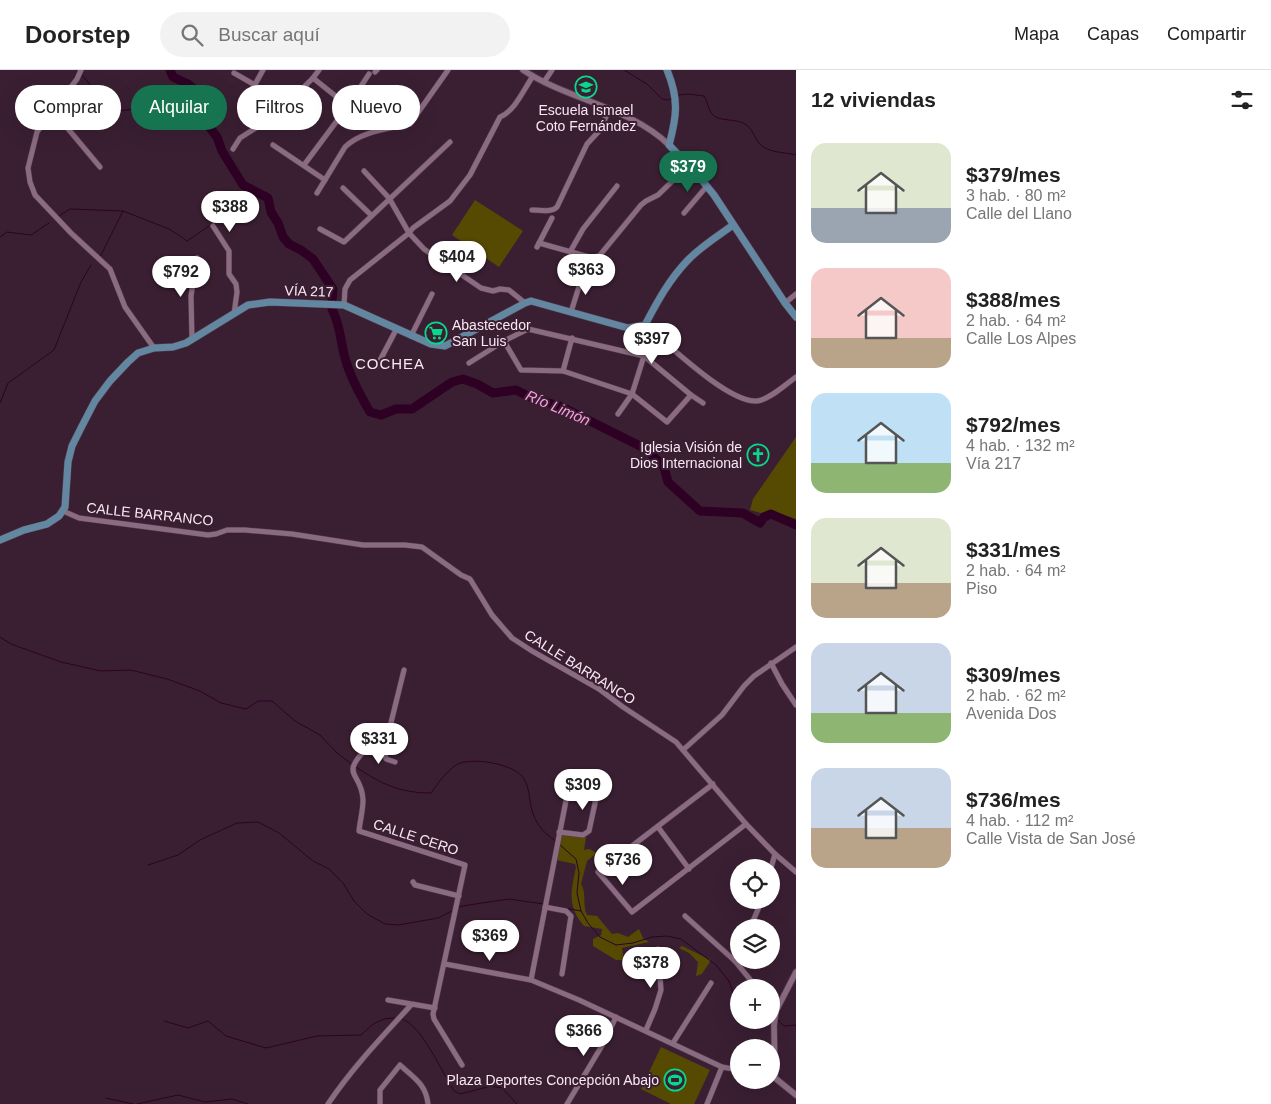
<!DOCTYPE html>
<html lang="es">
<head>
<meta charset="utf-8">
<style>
  body { margin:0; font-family:Arial,sans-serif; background:#f2f2f2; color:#222; height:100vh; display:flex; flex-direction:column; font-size:19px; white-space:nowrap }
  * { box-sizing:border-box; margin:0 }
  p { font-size:16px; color:#767676 }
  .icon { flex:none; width:28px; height:28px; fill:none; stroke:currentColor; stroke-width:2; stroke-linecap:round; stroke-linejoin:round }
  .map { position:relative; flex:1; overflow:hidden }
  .side { display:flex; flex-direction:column; background:#fff; width:475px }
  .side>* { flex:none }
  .guide { position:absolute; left:15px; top:15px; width:475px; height:45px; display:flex; gap:10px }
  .buttons { position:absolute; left:730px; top:789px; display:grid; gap:10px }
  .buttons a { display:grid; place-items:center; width:50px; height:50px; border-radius:50%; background:#fff; box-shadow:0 5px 20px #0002; font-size:25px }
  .price { position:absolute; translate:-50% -42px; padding:0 11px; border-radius:18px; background:#fff; color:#222; font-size:16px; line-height:32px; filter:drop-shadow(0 1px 2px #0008) }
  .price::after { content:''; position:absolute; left:50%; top:30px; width:15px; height:11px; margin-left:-8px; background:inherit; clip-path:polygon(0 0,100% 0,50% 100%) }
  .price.selected { background:#167451; color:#fff }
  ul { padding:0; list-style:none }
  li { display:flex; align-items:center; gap:15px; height:125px; padding:0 15px }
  li span { display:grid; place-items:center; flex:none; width:140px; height:100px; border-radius:15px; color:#555 }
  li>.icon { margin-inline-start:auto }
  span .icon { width:60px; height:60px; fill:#fffc; stroke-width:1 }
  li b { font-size:21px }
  h2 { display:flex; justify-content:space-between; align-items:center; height:60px; padding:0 15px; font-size:21px }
  .pill { padding:0 18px; border-radius:22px; background:#fff; box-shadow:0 5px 20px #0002; font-size:18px; line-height:45px }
  .pill.selected { background:#167451; color:#fff }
  header { display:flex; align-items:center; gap:30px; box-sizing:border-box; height:70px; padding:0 25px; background:#fff; border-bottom:1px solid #e0e0e0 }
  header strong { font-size:24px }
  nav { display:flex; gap:28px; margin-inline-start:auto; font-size:18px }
  .search { width:350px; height:45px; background:#f2f2f2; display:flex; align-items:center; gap:12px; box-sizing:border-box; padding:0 18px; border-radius:28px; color:#767676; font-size:19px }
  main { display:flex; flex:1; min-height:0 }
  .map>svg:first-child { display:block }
  .green { fill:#564a02 }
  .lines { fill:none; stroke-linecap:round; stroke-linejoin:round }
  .stream { stroke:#2e0124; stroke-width:1 }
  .river { stroke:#2e0124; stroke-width:9 }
  .minor-casing { stroke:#543d4e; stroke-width:6 }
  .tertiary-casing { stroke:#543d4e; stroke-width:7 }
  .secondary-casing { stroke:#543d4e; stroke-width:8 }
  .minor { stroke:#8b6b81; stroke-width:5 }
  .tertiary { stroke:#8b6b81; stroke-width:5.5 }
  .secondary { stroke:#6387a1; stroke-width:7 }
  .labels { text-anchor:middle; stroke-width:4; stroke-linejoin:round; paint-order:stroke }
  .poi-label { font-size:14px; fill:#f9e7f3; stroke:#3a1f32; text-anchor:end }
  .street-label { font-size:14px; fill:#f9e7f3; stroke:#3a1f32 }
  .neighbourhood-label { font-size:15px; letter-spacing:1px; fill:#f9e7f3; stroke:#3a1f32 }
  .water-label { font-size:15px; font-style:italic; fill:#fd9fe2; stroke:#3a1f32 }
</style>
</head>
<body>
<header>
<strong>Doorstep</strong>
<div class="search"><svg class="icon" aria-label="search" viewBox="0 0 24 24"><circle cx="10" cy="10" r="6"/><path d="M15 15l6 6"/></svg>Buscar aquí</div>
<nav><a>Mapa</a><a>Capas</a><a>Compartir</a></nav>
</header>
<main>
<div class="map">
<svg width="796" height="1034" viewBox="0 0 796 1034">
  <rect width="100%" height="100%" fill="#3a1f32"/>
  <g class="green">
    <polygon points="475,130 523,161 499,197 452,165"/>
    <polygon points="796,367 796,449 772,441 761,443 750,440 753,429"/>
    <path d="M564,764L586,767L584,780L589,779L597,783L587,791L581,814C587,823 582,835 587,845L597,846L612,864L618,863L628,867L639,859L643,868L649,872L622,878L624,890H616L593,876V869L601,865L602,859L584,856C567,836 571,821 576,797L575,794L556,790L561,765Z"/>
    <polygon points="682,876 711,890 702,904 696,906 698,892 689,883 679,878"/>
    <polygon points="661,977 710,1000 694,1034 671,1034 641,1019"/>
  </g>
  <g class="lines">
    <g class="stream">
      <polyline points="624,0 647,14 662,29 668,30 672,28"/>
      <polyline points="82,5 113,42 145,37 176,50 207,54"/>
      <path d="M678,25L688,24L704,26C708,32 708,39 712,44C718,52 735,48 745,54C753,59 754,67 759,73C766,83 785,82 796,85"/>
      <polyline points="59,146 70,139 123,141 169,159 183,168"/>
      <polyline points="0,167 7,162 31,165 49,153"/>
      <path d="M184,169L187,171C211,156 233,137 257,121"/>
      <polyline points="100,187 123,141"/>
      <polyline points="0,333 8,313 54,280 81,212 91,195"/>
      <polyline points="0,567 11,574 61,592 101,601 131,600 167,609 200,621 221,633 246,639 258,631 272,631 295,651 320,665 337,683 353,695"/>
      <path d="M356,697C381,714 400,723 431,723C438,713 446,702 456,695C471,686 516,694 524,709C528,715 529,724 530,731C533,750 540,761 556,771"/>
      <polyline points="559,774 576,789 579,803 577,823 581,841 588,853 600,867 616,875 633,873 652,867 667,866 681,869 716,895 729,911 735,928 739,930"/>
      <polyline points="148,795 178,785 200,770 237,753 258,752 279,763 313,791 329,799 343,813 354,831 367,844 385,854 399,855 438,848 454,840"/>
      <polyline points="548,835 581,841"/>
      <polyline points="457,838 462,836 509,829 544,834"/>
      <path d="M402,949C422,955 442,1003 454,1021L460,1024L491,1016L502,1018L517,1034"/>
      <polyline points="777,949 784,956 796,955"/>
      <polyline points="164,951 188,958 208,951 226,966 266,978 317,966 361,965 373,954 384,949 394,948"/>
      <polyline points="106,1028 133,1034"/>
      <polyline points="137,1034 178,1025 205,1032 232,1029 248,1034"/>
    </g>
    <g class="river">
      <polyline points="170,0 173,7 188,14 203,26 209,37 207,54 217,67 222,81 243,115 268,128 271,142 278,153 283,167 289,174 301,180 313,189 333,219 332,231"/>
      <path d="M332,239C341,257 340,270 345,288C350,307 360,325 370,342L381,345L396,339H412L452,312L463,309L477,314L493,323L516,320L534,329L560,336L646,379L664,397L668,412L700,441L743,443L760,453L764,447L771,444L796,455"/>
    </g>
    <g class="minor-casing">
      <g id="minor">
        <polyline points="81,0 77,9 37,62 28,98 30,112 35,125 71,163 110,199 125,237 154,278"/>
        <polyline points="375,2 377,0"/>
        <polyline points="234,3 255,15"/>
        <polyline points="313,8 319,0"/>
        <polyline points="544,12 552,0"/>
        <polyline points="253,18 263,0"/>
        <polyline points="54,42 100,97"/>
        <polyline points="273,75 325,110"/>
        <polyline points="233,79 240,68 276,45 313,8 348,36"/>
        <polyline points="304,95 348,36 369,4"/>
        <polyline points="364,101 389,128 409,163 424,179 481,218 493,221 500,219 509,220 525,233"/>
        <polyline points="343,118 371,145"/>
        <path d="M317,123L345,77C361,61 389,59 410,54L448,0"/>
        <path d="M532,140C540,140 551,143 557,137L587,74L600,60L609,40"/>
        <polyline points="684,143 707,116"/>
        <polyline points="213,156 229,181 229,204 236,214 237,222 234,244"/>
        <polyline points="320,159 344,172 450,72"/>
        <polyline points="539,173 589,187 596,187 600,185 641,135 646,131 658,125 688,96"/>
        <polyline points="537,177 552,148"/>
        <polyline points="570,182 583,159 617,116"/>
        <polyline points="785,233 796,224"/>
        <path d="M344,235L345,219L350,210L409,163L413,158L450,131L470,105L500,47C515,41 524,19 533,6"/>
        <polyline points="571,242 583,204"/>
        <path d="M645,255C668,274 728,333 757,331C769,330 786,314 796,307"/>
        <polyline points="411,266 432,224"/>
        <polyline points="192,270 191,226 197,188"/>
        <polyline points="504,271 521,300 563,301 632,324 667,352 691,325"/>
        <polyline points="469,293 504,271 528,259 644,286 691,325 703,333"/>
        <polyline points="377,296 397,258"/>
        <polyline points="563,301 572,268"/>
        <polyline points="618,344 632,324 644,286 645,255"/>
        <polyline points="63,441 79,448 208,465 216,464 227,460 245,460 292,464 363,475 405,475 422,477 461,505 470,509 492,545 512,568 532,581 599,619 623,637 676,672 746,754 775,784 796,802"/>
        <polyline points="771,593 782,614 796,635"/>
        <path d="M404,600L384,681L378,683L368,677C338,707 362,701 363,730C363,740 360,751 359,761L465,795L433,944L434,949L462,995"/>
        <polyline points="683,680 722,645 744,616 754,606 796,577"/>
        <polyline points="384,681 386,689 395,692"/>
        <polyline points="713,714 598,802 632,842 746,754"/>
        <polyline points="658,757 689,799"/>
        <polyline points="559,762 583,765 589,761 597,724 602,720"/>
        <polyline points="771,798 775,784"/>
        <polyline points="413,812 415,815 459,826"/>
        <polyline points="545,837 566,841 571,846 562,904"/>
        <polyline points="685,846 735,891 757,918"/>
        <polyline points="750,858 762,830"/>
        <polyline points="735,891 739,883"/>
        <polyline points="445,894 531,910 579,930 722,997 739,1000"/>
        <polyline points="531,910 571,705"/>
        <polyline points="388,930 435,938"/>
        <polyline points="771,935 776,941"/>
        <polyline points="646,960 655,939 661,920 658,879"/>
        <polyline points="673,973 711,913"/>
        <path d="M328,1034C352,998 382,967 411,935"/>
        <path d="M380,1034V1020L400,995C414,1008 426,1014 428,1034"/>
        <polyline points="567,1034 603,974 616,947"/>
        <polyline points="707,1034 722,997"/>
      </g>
    </g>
    <g class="tertiary-casing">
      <g id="tertiary">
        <path d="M523,0C568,30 630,37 669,75"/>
        <polyline points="796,902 776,941 774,955 775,1008 796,1025"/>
      </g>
    </g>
    <g class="secondary-casing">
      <g id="secondary">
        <path d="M667,0C679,29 677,46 669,75L696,103L714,125L785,233L796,247"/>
        <path d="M0,470L24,460L47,454L59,446L65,437L68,392L72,376L82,356L95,331L110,311L128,292L138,283L154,278L173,277L186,273L248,235L270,232L344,235L431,274L445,276L525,233L531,231L628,258L645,255C657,232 669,210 687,191C700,177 718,166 733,155"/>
      </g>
    </g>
    <use href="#minor" class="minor"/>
    <use href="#tertiary" class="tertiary"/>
    <use href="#secondary" class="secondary"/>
  </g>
  <defs>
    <g id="school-ring" transform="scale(1.125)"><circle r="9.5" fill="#3a1f32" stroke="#07d98b" stroke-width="1.5"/><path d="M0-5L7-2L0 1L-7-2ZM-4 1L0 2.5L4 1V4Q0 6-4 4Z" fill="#07d98b"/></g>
    <g id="supermarket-ring" transform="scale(1.125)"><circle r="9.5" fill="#3a1f32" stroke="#07d98b" stroke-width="1.5"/><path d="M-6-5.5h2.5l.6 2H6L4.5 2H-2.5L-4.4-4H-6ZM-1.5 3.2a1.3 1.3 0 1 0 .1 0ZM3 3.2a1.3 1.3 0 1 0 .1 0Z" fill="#07d98b"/></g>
    <g id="church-ring" transform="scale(1.125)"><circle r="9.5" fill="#3a1f32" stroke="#07d98b" stroke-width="1.5"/><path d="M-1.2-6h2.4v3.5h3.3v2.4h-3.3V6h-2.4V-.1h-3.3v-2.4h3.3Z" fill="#07d98b"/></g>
    <g id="stadium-ring" transform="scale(1.125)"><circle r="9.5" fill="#3a1f32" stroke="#07d98b" stroke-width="1.5"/><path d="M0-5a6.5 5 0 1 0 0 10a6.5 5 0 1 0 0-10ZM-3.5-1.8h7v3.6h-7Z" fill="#07d98b"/></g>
  </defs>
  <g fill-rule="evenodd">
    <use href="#school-ring" x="586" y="17"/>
    <use href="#supermarket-ring" x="436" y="263"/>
    <use href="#church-ring" x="758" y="385"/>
    <use href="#stadium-ring" x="675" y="1010"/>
  </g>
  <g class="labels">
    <g class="poi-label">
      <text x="586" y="45" text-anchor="middle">Escuela Ismael<tspan x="586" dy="16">Coto Fernández</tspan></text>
      <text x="452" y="260" text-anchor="start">Abastecedor<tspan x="452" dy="16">San Luis</tspan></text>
      <text x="742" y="382">Iglesia Visión de<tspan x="742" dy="16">Dios Internacional</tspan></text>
      <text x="659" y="1015">Plaza Deportes Concepción Abajo</text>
    </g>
    <g class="street-label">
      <text transform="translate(309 221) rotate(2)" y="5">VÍA 217</text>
      <text transform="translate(150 444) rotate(6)" y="5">CALLE BARRANCO</text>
      <text transform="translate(580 597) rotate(32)" y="5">CALLE BARRANCO</text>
      <text transform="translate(416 767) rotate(18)" y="5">CALLE CERO</text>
    </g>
    <g class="neighbourhood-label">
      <text x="390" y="299">COCHEA</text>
    </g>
    <g class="water-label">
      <text transform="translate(558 338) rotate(23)" y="5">Río Limón</text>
    </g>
  </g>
</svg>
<div class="buttons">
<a><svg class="icon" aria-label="locate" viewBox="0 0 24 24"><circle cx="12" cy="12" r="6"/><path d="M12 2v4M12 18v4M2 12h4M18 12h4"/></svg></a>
<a><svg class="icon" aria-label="layers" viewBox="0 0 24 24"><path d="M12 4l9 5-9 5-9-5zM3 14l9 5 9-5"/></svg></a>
<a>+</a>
<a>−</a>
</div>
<b class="price selected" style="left:688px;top:123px">$379</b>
<b class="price" style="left:230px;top:163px">$388</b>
<b class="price" style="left:457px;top:213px">$404</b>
<b class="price" style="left:586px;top:226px">$363</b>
<b class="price" style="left:181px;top:228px">$792</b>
<b class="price" style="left:652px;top:295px">$397</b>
<b class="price" style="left:379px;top:695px">$331</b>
<b class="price" style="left:583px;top:741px">$309</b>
<b class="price" style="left:623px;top:816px">$736</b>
<b class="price" style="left:490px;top:892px">$369</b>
<b class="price" style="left:651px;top:919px">$378</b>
<b class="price" style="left:584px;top:987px">$366</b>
<div class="guide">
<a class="pill">Comprar</a>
<a class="pill selected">Alquilar</a>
<a class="pill">Filtros</a>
<a class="pill">Nuevo</a>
</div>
</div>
<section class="side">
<h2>12 viviendas<svg class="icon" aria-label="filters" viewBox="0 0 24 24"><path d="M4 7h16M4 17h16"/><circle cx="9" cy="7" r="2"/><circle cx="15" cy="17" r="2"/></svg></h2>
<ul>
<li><span style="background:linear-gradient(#dfe7d0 65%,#9aa5b1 0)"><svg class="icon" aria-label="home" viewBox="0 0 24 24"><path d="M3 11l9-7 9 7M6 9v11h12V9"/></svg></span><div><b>$379/mes</b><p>3 hab. · 80 m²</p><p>Calle del Llano</p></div></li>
<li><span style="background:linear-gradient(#f6c9c9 70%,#b9a48a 0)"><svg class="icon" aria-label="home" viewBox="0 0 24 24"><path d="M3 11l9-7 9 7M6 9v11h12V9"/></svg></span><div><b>$388/mes</b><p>2 hab. · 64 m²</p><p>Calle Los Alpes</p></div></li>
<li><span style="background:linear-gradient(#bfe0f5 70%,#8fb573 0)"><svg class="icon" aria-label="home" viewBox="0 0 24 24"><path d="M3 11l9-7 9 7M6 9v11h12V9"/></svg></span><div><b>$792/mes</b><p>4 hab. · 132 m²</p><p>Vía 217</p></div></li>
<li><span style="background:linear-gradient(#dfe7d0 65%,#b9a48a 0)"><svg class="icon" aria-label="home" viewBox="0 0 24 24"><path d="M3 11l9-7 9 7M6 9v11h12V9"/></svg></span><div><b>$331/mes</b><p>2 hab. · 64 m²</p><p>Piso</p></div></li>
<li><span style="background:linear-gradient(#c9d6e8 70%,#8fb573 0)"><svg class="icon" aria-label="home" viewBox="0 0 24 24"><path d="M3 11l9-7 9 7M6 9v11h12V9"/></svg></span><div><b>$309/mes</b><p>2 hab. · 62 m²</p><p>Avenida Dos</p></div></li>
<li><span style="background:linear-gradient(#c9d6e8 60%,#b9a48a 0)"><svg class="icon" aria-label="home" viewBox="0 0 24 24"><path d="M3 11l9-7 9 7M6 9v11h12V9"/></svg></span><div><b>$736/mes</b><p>4 hab. · 112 m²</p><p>Calle Vista de San José</p></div></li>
</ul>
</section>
</main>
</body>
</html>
